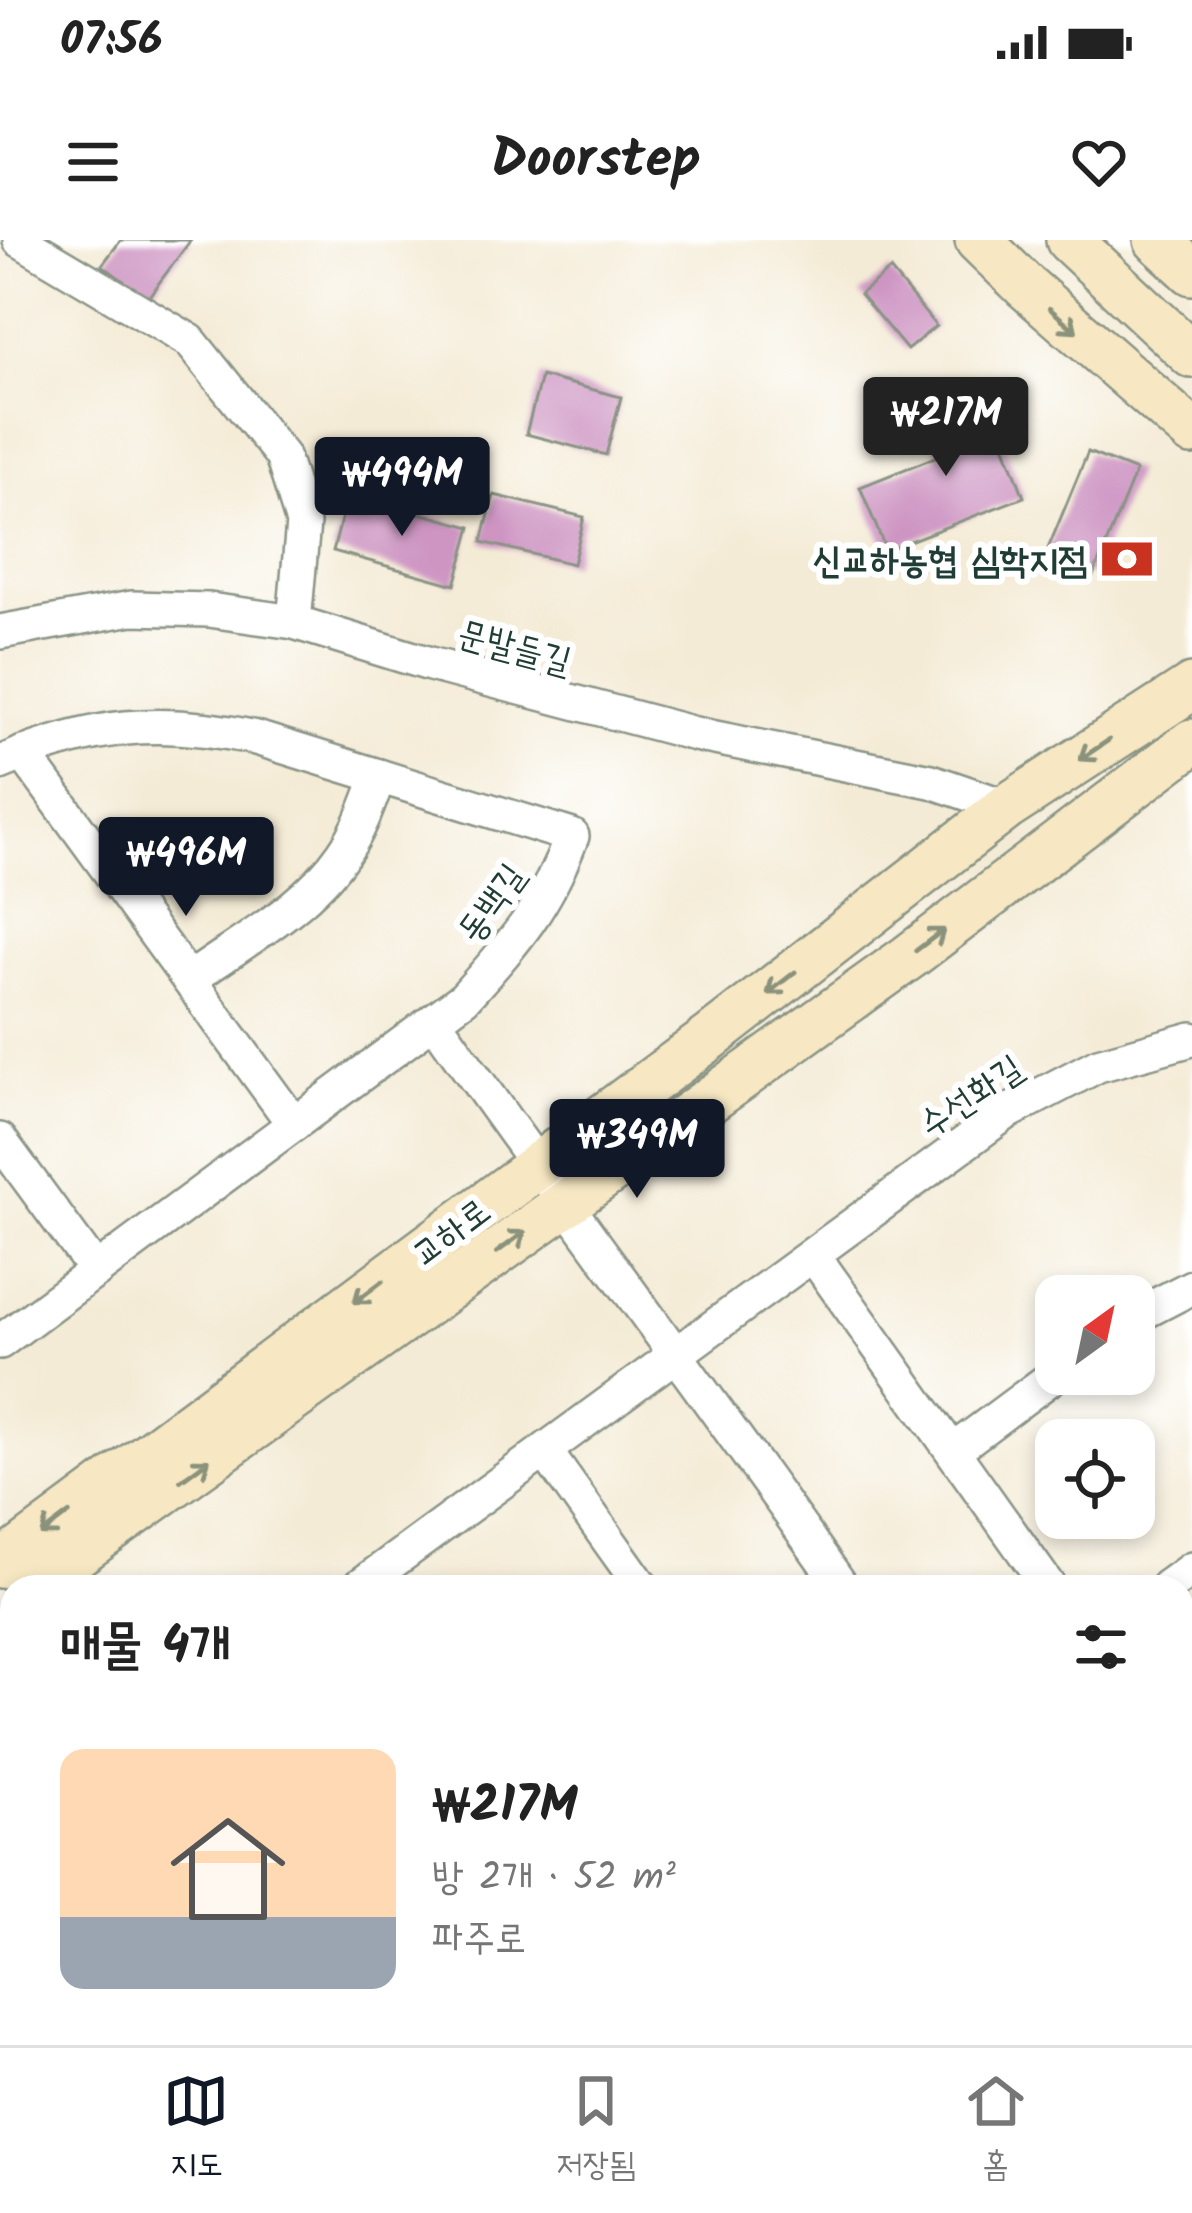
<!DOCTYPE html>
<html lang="ko">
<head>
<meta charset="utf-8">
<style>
  body { margin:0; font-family:Kalam,"Poor Story",sans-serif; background:#f6f6f6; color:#222; height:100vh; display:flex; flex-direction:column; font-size:45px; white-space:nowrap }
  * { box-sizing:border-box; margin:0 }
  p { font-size:39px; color:#767676 }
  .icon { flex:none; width:66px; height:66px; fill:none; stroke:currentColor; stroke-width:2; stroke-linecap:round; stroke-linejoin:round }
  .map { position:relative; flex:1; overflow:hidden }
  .drawer { position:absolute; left:0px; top:1335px; width:1194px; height:471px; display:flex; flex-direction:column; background:#fff; border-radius:36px 36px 0 0; box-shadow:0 6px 18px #0003 }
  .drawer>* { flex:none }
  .needle { width:78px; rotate:33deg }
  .controls { position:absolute; left:1035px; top:1035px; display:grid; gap:24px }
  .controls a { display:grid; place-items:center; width:120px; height:120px; border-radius:24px; background:#fff; box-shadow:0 6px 18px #0003; font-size:60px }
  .price { position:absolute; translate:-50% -102px; padding:0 27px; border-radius:12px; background:#111827; color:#fff; font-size:39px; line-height:78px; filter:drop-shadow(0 3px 6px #0008) }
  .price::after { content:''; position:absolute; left:50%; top:72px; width:36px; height:27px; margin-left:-18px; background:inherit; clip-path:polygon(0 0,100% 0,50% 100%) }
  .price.selected { background:#222; color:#fff }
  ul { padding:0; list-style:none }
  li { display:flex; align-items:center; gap:36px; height:300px; padding:0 60px }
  li span { display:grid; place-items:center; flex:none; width:336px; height:240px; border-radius:24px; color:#555 }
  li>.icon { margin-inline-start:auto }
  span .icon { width:144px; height:144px; fill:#fffc; stroke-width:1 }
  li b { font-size:51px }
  h2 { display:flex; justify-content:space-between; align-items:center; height:144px; padding:0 60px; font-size:51px }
  .status { display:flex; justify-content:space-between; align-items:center; height:84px; padding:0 60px; background:#fff; direction:ltr }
  .status svg { height:33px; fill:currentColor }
  header { display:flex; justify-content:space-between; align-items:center; height:156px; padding:0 60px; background:#fff; font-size:54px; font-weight:700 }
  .dock { display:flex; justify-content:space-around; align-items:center; height:168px; border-top:3px solid #e0e0e0; background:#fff; font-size:33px; color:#767676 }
  .dock a { display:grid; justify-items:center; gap:6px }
  .dock .selected { color:#111827 }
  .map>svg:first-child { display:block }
  .building { fill:#ce95c3 }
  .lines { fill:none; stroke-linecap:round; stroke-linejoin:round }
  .street-casing { stroke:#8a9485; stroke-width:38 }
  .secondary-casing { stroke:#8a9485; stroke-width:50 }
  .street { stroke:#fff; stroke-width:33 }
  .secondary { stroke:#f7e8c3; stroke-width:45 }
  .oneway { stroke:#8b927c }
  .labels { text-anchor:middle; stroke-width:12; stroke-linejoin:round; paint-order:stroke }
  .poi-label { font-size:36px; font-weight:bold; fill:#1f3d34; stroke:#fff; text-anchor:end }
  .street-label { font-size:36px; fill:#1f3d34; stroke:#fff }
</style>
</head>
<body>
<div class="status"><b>07:56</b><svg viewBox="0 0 49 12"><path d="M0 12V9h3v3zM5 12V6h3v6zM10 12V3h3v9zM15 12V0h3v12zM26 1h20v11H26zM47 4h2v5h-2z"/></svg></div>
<header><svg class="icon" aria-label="menu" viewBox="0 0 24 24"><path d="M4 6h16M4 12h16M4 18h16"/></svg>Doorstep<svg class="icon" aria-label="heart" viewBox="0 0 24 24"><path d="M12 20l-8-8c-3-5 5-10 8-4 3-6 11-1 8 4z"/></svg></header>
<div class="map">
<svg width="1192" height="1805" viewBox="0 0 1192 1805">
  <rect width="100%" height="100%" fill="#fff"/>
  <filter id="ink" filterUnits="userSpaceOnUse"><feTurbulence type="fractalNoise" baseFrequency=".00833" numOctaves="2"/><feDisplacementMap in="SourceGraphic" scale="24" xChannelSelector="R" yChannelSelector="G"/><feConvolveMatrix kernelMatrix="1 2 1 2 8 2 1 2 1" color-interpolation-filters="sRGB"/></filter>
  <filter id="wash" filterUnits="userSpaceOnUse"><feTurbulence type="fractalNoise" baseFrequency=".004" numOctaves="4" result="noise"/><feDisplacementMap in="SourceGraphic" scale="48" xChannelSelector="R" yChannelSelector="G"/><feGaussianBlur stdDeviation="2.7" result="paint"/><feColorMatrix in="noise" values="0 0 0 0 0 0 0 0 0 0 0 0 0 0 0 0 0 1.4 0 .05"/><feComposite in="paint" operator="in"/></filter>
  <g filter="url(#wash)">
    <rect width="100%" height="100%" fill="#f4ebd6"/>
    <g id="blocks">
      <g class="building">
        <polygon points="121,0 191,0 147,59 102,25"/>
        <polygon points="890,30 936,86 907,110 860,54"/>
        <polygon points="541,136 621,157 606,215 526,194"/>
        <polygon points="986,157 1024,257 886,310 860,247 938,216 926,181"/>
        <polygon points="1088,212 1136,231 1093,336 1045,316"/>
        <polygon points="348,254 471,287 455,345 333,311"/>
        <polygon points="494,255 584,277 573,324 482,302"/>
      </g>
    </g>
  </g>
  <g filter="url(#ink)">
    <use href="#blocks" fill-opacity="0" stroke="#8a9485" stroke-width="3"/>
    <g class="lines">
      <g class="street-casing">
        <g id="street">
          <polyline points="20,0 190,101 282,216 303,283 294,382"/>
          <polyline points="0,392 132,368 209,370 294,382 430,424 695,494 931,541 1007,567"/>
          <polyline points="23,513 294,884"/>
          <path d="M0,523C92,484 159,477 256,498L572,596C545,669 515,701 464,758L0,1102"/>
          <path d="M189,740C240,703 307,667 343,614C360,590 369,563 379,536"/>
          <path d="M434,780C568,971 709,1156 842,1347"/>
          <polyline points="0,900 96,1031"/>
          <polyline points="813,1015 1049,1347"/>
          <polyline points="1134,1077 1192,1047"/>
          <polyline points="954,1210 1056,1134"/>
          <polyline points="545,1211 642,1347"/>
          <polyline points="358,1347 1006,873 1098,825 1192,799"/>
          <polyline points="1167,1347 1192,1329"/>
          <polyline points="1182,1541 1192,1555"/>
          <polyline points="0,1609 12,1600"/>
          <polyline points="0,1700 12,1717"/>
          <polyline points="65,1794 73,1805"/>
          <polyline points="368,1794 376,1805"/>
          <polyline points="669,1794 676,1805"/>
          <polyline points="956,1794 963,1805"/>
          <polyline points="1154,1794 1162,1805"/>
        </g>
      </g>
      <g class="secondary-casing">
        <g id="secondary">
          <polyline points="978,0 1024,45 1192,192"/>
          <polyline points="1069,0 1192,115"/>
          <polyline points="1157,0 1192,32"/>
          <polyline points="0,1325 711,797 1007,567 1192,447"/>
          <polyline points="31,1347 909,717 1192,502"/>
        </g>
      </g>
      <use href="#street" class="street"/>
      <use href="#secondary" class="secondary"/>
    </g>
    <defs><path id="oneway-shaft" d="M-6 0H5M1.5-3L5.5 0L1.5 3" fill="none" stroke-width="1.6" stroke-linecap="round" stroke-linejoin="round" transform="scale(3)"/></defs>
    <g class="oneway">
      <use href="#oneway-shaft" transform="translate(1063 80) rotate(41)"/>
      <use href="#oneway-shaft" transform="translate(1094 510) rotate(146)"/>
      <use href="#oneway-shaft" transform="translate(930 700) rotate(-37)"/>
      <use href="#oneway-shaft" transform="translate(781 743) rotate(142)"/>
      <use href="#oneway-shaft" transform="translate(511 1002) rotate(-36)"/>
      <use href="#oneway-shaft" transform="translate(368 1052) rotate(143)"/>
      <use href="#oneway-shaft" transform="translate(195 1230) rotate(-36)"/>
      <use href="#oneway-shaft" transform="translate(55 1284) rotate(143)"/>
    </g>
  </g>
  <defs>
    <g id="bank-bare" transform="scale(4.14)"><path d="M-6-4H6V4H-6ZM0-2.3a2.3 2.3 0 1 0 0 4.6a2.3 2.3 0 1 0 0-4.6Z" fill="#c8321e" stroke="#fff" stroke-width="2.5" paint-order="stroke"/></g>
  </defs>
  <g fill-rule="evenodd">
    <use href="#bank-bare" x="1127" y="319"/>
  </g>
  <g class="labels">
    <g class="poi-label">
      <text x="1087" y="332">신교하농협 심학지점</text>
    </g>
    <g class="street-label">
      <text transform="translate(515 406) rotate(15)" y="13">문발들길</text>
      <text transform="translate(490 662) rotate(-54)" y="13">동백길</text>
      <text transform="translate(970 855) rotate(-34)" y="13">수선화길</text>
      <text transform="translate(450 991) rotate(-37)" y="13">교하로</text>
    </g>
  </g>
</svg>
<div class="controls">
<a><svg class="needle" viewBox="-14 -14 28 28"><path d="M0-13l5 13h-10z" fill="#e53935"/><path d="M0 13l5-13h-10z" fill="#767676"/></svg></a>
<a><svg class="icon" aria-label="locate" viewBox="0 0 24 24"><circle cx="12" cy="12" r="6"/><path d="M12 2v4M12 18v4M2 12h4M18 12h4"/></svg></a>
</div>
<b class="price selected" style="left:946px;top:239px">₩217M</b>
<b class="price" style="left:402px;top:299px">₩494M</b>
<b class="price" style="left:186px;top:679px">₩496M</b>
<b class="price" style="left:637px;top:961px">₩349M</b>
<section class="drawer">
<h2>매물 4개<svg class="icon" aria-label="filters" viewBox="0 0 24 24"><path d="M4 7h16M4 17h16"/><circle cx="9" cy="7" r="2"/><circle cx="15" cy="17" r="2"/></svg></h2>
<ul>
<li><span style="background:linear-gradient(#ffd9b3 70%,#9aa5b1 0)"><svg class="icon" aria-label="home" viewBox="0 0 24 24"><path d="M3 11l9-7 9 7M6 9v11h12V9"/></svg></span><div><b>₩217M</b><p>방 2개 · 52 m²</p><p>파주로</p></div></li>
</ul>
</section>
</div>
<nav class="dock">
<a class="selected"><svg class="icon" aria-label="map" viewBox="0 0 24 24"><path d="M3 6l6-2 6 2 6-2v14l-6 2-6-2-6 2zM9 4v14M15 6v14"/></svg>지도</a>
<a><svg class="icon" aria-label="saved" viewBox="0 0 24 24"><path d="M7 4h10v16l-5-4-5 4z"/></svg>저장됨</a>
<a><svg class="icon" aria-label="home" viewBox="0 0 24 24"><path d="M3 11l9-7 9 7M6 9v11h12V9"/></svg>홈</a>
</nav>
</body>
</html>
